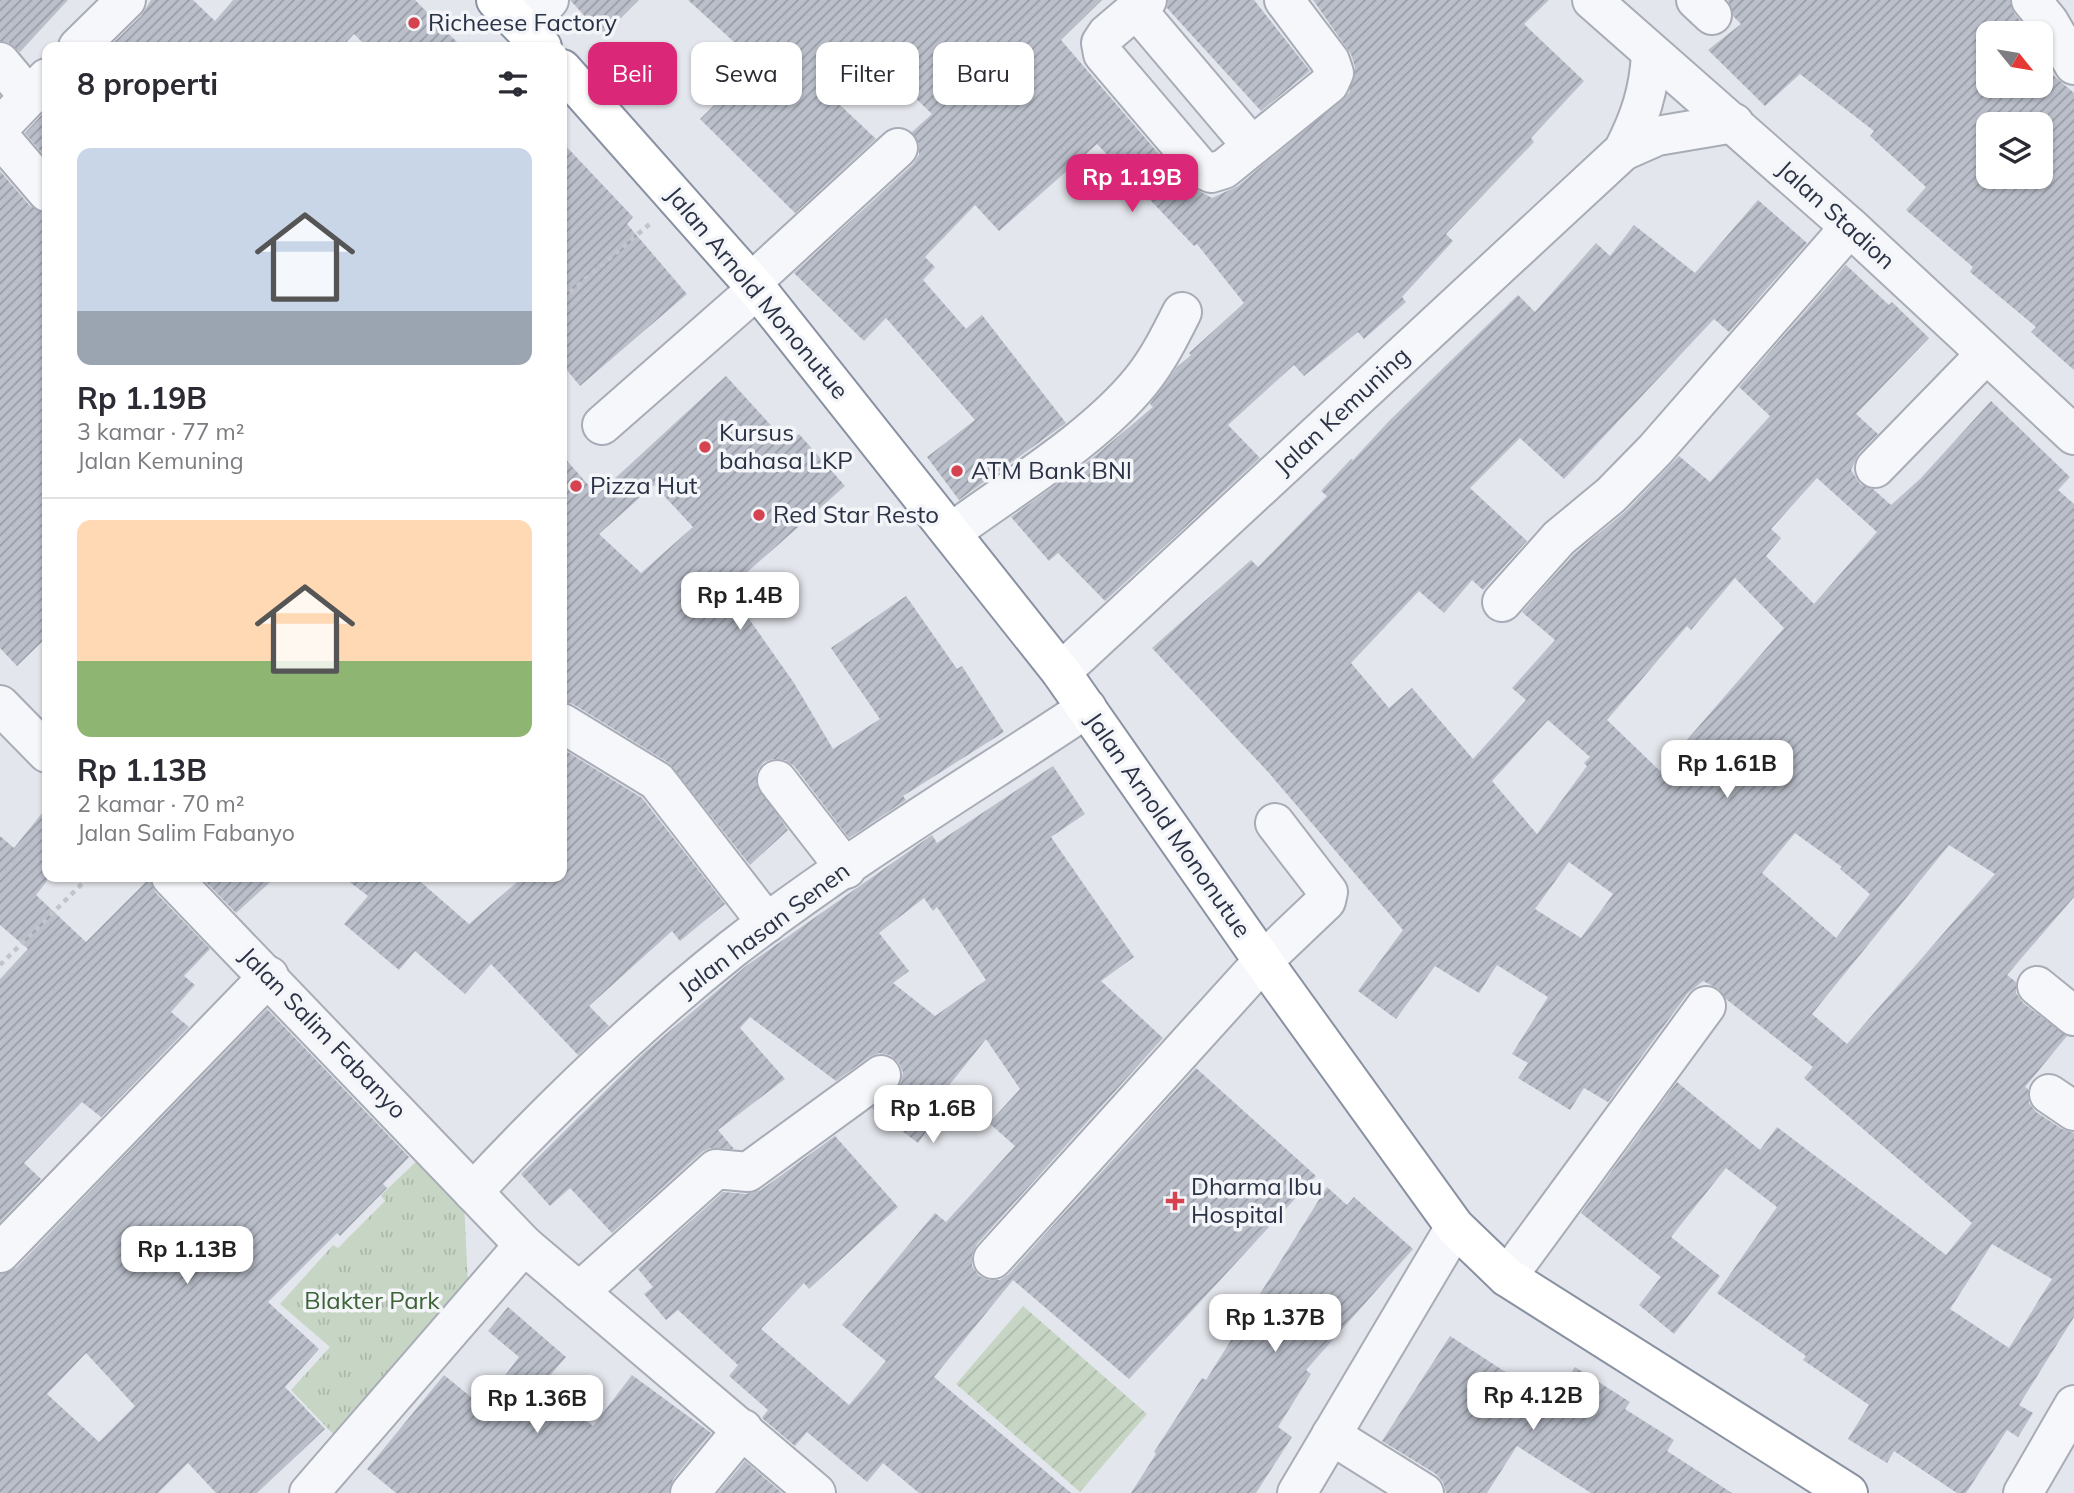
<!DOCTYPE html>
<html lang="id">
<head>
<meta charset="utf-8">
<style>
  body { margin:0; font-family:Mulish,sans-serif; background:#f7f7f7; color:#2b2b33; height:100vh; display:flex; flex-direction:column; font-size:26px; white-space:nowrap }
  * { box-sizing:border-box; margin:0 }
  p { font-size:23px; color:#7c7c81 }
  .icon { flex:none; width:38px; height:38px; fill:none; stroke:currentColor; stroke-width:2; stroke-linecap:round; stroke-linejoin:round }
  .map { position:relative; flex:1; overflow:hidden }
  .drawer { position:absolute; left:42px; top:42px; width:525px; height:840px; display:flex; flex-direction:column; background:#fff; border-radius:14px; box-shadow:0 2px 5px #0004 }
  .drawer>* { flex:none }
  .guide { position:absolute; left:588px; top:42px; width:665px; height:63px; display:flex; gap:14px }
  .needle { width:46px; rotate:120deg }
  .buttons { position:absolute; left:1976px; top:21px; display:grid; gap:14px }
  .buttons a { display:grid; place-items:center; width:77px; height:77px; border-radius:14px; background:#fff; box-shadow:0 2px 5px #0004; font-size:35px }
  .price { position:absolute; translate:-50% -60px; padding:0 16px; border-radius:14px; background:#fff; color:#222; font-size:23px; line-height:46px; filter:drop-shadow(0 2px 4px #0008) }
  .price::after { content:''; position:absolute; left:50%; top:42px; width:21px; height:16px; margin-left:-10px; background:inherit; clip-path:polygon(0 0,100% 0,50% 100%) }
  .price.active { background:#db2777; color:#fff }
  ul { padding:0; list-style:none }
  li { display:grid; align-content:center; gap:14px; height:371px; padding:0 35px }
  li+li { border-top:2px solid #e1e1e2 }
  li span { display:grid; place-items:center; height:217px; border-radius:14px; color:#555 }
  li>.icon { margin-inline-start:auto }
  span .icon { width:126px; height:126px; fill:#fffc; stroke-width:1 }
  li b { font-size:30px }
  h2 { display:flex; justify-content:space-between; align-items:center; height:84px; padding:0 35px; font-size:30px }
  .chip { padding:0 24px; border-radius:14px; background:#fff; box-shadow:0 2px 5px #0004; font-size:24px; line-height:63px }
  .chip.active { background:#db2777; color:#fff }
  .map>svg:first-child { display:block }
  .park { fill:url(#park-tufts) }
  .garden { fill:url(#garden-furrows) }
  .building { fill:url(#building-hatch); fill-rule:evenodd }
  .lines { fill:none; stroke-linecap:round; stroke-linejoin:round }
  .minor-casing { stroke:#a8acb7; stroke-width:42 }
  .highway-casing { stroke:#8992a3; stroke-width:42 }
  .path { stroke:#c1c4cb; stroke-width:4.5; stroke-dasharray:5 5; stroke-linecap:butt }
  .minor { stroke:#f6f7fa; stroke-width:38 }
  .highway { stroke:#fff; stroke-width:38 }
  .poi-dot { fill:#d64350; stroke:#f3f5f9; stroke-width:2.5 }
  .labels { text-anchor:middle; stroke-width:7; stroke-linejoin:round; paint-order:stroke }
  .poi-label { font-size:24px; fill:#2a3245; stroke:#f3f5f9; text-anchor:start }
  .street-label { font-size:24px; fill:#2a3245; stroke:#f3f5f9 }
  .park-label { font-size:24px; fill:#3c6236; stroke:#f3f5f9 }
</style>
</head>
<body>
<div class="map">
<svg width="2074" height="1493" viewBox="0 0 2074 1493">
  <defs>
    <pattern id="park-tufts" width="24" height="20" patternUnits="userSpaceOnUse" patternTransform="scale(1.75)"><rect width="24" height="20" fill="#c7d6c4"/><path d="M3 7l-1-3M5 7V3M7 7l1-3M15 17l-1-3M17 17v-4M19 17l1-3" fill="none" stroke="#abb8aa"/></pattern>
    <pattern id="garden-furrows" width="10" height="10" patternUnits="userSpaceOnUse" patternTransform="scale(1.75)"><rect width="10" height="10" fill="#c7d6c4"/><path d="M-1 1l2-2M0 10L10 0M9 11l2-2" fill="none" stroke="#abb8aa"/></pattern>
    <pattern id="building-hatch" width="6" height="6" patternUnits="userSpaceOnUse" patternTransform="scale(1.75)"><rect width="6" height="6" fill="#babfca"/><path d="M-1 1l2-2M0 6l6-6M5 7l2-2" fill="none" stroke="#979ca6"/></pattern>
  </defs>
  <rect width="100%" height="100%" fill="#e3e6ec"/>
  <polygon class="park" points="421,1157 464,1202 468,1285 337,1438 291,1390 330,1347 280,1304 333,1245 338,1248 385,1201 381,1195"/>
  <polygon class="garden" points="1023,1306 1147,1414 1080,1492 956,1384"/>
  <g class="building">
    <polygon points="0,0 68,0 20,52 8,42 0,41"/>
    <polygon points="151,0 193,0 215,21 233,0 415,0 462,47 367,47 354,34 342,47 109,47 141,16"/>
    <polygon points="570,0 639,0 603,36"/>
    <polygon points="688,0 1102,0 1061,40 1183,182 1212,198 1238,186 1349,93 1355,67 1351,54 1313,0 1549,0 1524,24 1584,81 1531,138 1534,142 1446,234 1453,241 1402,297 1406,302 1364,339 1358,332 1304,376 1294,365 1228,425 1260,458 1105,601 1058,553 1049,561 1011,517 1090,460 1153,407 1150,404 1177,367 1191,355 1189,353 1244,303 1197,244 1194,246 1097,144 999,231 975,205 925,257 935,267 923,280 966,329 982,315 1066,423 959,500 927,457 975,420 886,318 864,341 794,273 913,164 919,155 919,144 912,132 932,114 882,66 840,105 876,139 795,213 700,119 757,63"/>
    <polygon points="1168,0 1254,0 1310,71 1261,111 1167,8"/>
    <path d="M1728,0H2010L2014,13L2026,28L2021,33H1988V86H2040V64L2074,93V370L2031,332L2036,327L1970,272L1973,267L1906,210L1926,187L1870,136L1874,131L1800,74L1765,106L1708,50L1741,24L1733,16ZM1988,124H2040V177H1988Z"/>
    <polygon points="47,109 47,159 25,133"/>
    <polygon points="562,142 633,217 627,224 687,294 580,386 562,364"/>
    <polygon points="0,171 30,206 47,213 47,637 17,666 0,648"/>
    <path d="M1758,200L1807,243L1729,332L1714,319L1564,479L1520,438L1470,488L1527,541L1483,590L1472,580L1444,613L1419,591L1351,663L1389,708L1412,688L1473,759L1526,700L1512,688L1555,640L1522,612L1574,554L1627,510L1679,456L1710,482L1770,416L1739,387L1846,265L1889,305L1892,302L1929,338L1856,414L1878,434L1859,453L1851,470L1860,484L1873,489L1891,505L1920,479L1991,401L2070,477L2058,490L2074,504V897L2007,975L2016,982V993L2023,1003L2067,1036L2025,1087L2028,1089L2029,1103L2036,1112L2062,1129L2074,1133V1317L2019,1405L2033,1413L2018,1437L2007,1430L1966,1493H1957L1894,1451L1887,1463L1848,1439L1869,1405L1803,1360L1806,1356L1717,1293L1777,1207L1726,1168L1671,1237L1720,1276L1674,1334L1639,1305L1661,1277L1581,1213L1677,1082L1760,1150L1777,1127L1946,1255L1972,1223L1804,1078L1813,1067L1726,999L1719,989L1703,981L1688,993L1608,1102L1584,1088L1570,1110L1518,1078L1528,1063L1512,1054L1548,997L1497,965L1479,993L1435,966L1396,1019L1358,991L1403,930L1269,773L1152,648L1251,560L1258,567L1327,496L1321,491L1351,459L1353,460L1389,421L1518,295L1535,312L1596,243L1610,256L1634,225L1695,273ZM1817,478L1877,532L1814,604L1766,556L1781,538L1771,529ZM1735,578L1784,628L1660,771L1607,720L1687,626L1691,630ZM1548,720L1590,757L1584,763L1587,766L1537,834L1492,781ZM1795,833L1842,867L1840,869L1870,894L1836,938L1762,873ZM1949,845L1995,874L1847,1044L1812,1014ZM1569,862L1613,894L1581,938L1535,909ZM1992,1244L2052,1279L2009,1348L1950,1309Z"/>
    <path d="M726,376L788,444L799,434L845,486L728,589L794,683L833,749L880,719L831,648L906,596L957,669L962,666L1004,732L903,796L906,800L849,838L794,766L785,760L773,759L764,762L757,771L756,784L788,830L750,865L669,763L573,704L562,701V455L597,495ZM654,485L693,527L641,573L599,534Z"/>
    <polygon points="566,751 642,798 725,904 680,941 672,931 589,1006 609,1026 578,1055 491,964 465,994 415,951 399,970 344,924 368,896 343,877 415,877 469,924 523,877 562,877 562,754"/>
    <path d="M1053,766L1085,814L1051,837L1134,957L1101,981L1163,1038L977,1244L972,1255V1266L979,1276L989,1280H1000L1009,1274L1196,1068L1316,1176L1129,1379L1013,1280L934,1377L1071,1493H919L883,1463L867,1482L807,1432L795,1446L762,1418L768,1410L729,1376L738,1365L678,1310L666,1320L644,1294L653,1287L638,1269L723,1192L746,1194L761,1190L835,1136L898,1207L809,1289L804,1283L761,1329L849,1405L886,1361L842,1325L935,1213L946,1222L1015,1146L989,1123L1020,1089L986,1039L931,1108L939,1114L918,1143L872,1108L901,1083L903,1072L899,1063L890,1055L879,1053L869,1057L836,1081L750,1017L740,1028L785,1079L718,1130L734,1149L710,1148L702,1152L612,1233L570,1188L550,1206L521,1174L645,1052L746,966L932,835L937,843ZM924,898L933,911L937,907L986,980L935,1016L893,983L909,971L879,933Z"/>
    <polygon points="47,807 47,881 36,895 86,942 150,878 155,892 210,949 184,976 195,985 171,1012 189,1027 101,1117 82,1102 24,1163 41,1179 0,1222 0,979 28,949 0,925 0,836 14,848"/>
    <polygon points="201,877 276,877 236,913"/>
    <path d="M267,1009L409,1157L383,1184L387,1188L340,1236L337,1233L268,1302L319,1349L285,1387L325,1429L257,1493H216L188,1463L158,1493H0V1274L16,1268ZM86,1353L135,1406L99,1442L47,1394Z"/>
    <polygon points="1327,1187 1347,1205 1354,1197 1413,1249 1306,1370 1311,1374 1278,1427 1292,1437 1256,1493 1131,1493 1156,1454 1154,1452 1202,1378 1206,1380"/>
    <polygon points="508,1307 566,1357 541,1386 593,1426 632,1375 711,1433 673,1479 669,1493 396,1493 367,1469 444,1375 482,1406 519,1357 488,1331"/>
    <polygon points="1450,1336 1552,1402 1575,1367 1630,1402 1625,1409 1674,1440 1667,1451 1732,1493 1591,1493 1517,1446 1487,1493 1446,1493 1443,1482 1436,1474 1382,1441"/>
    <polygon points="745,1461 782,1493 718,1493"/>
  </g>
  <g class="lines">
    <g class="minor-casing">
      <g id="minor">
        <polyline points="1147,0 1107,34 1101,43 1103,54 1200,168 1211,173 1224,169 1329,84 1334,73 1330,61 1284,0"/>
        <polyline points="1592,0 1850,227 2074,435"/>
        <polyline points="1696,0 1712,15"/>
        <polyline points="2031,0 2049,22 2074,65"/>
        <polyline points="1136,9 1252,146"/>
        <polyline points="523,27 549,0"/>
        <polyline points="78,47 126,0"/>
        <polyline points="0,62 29,97"/>
        <polyline points="0,127 47,78"/>
        <polyline points="0,137 47,192"/>
        <polyline points="1623,151 1657,136 1734,123"/>
        <polyline points="752,282 898,148"/>
        <polyline points="602,425 757,289"/>
        <polyline points="1875,468 1986,354"/>
        <path d="M952,532C1013,487 1094,439 1141,381C1158,360 1170,336 1182,312"/>
        <polyline points="1502,602 1559,538 1611,495 1655,450 1850,227"/>
        <path d="M1061,672L1623,151C1640,118 1649,91 1651,54"/>
        <polyline points="0,705 47,753"/>
        <polyline points="562,723 657,781 767,923"/>
        <polyline points="777,780 846,869"/>
        <polyline points="171,877 524,1245"/>
        <polyline points="2037,986 2074,1016"/>
        <polyline points="2049,1094 2074,1111"/>
        <path d="M473,1192C554,1105 639,1023 732,949C844,862 968,787 1087,708"/>
        <polyline points="0,1253 269,976"/>
        <polyline points="993,1259 1263,961 1326,901 1328,892 1275,823"/>
        <polyline points="1507,1277 1706,1006"/>
        <polyline points="579,1292 716,1169 748,1172 881,1075"/>
        <polyline points="1331,1435 1424,1493"/>
        <polyline points="309,1493 524,1245 816,1493"/>
        <polyline points="690,1493 743,1429"/>
        <polyline points="1297,1493 1455,1227"/>
        <polyline points="2023,1493 2074,1405"/>
      </g>
    </g>
    <g class="highway-casing">
      <g id="highway">
        <polyline points="496,0 542,47"/>
        <polyline points="562,69 757,289 1061,672 1263,961 1455,1227 1507,1277 1848,1493"/>
      </g>
    </g>
    <g class="path">
      <polyline points="562,299 652,222"/>
      <polyline points="0,965 89,877"/>
    </g>
    <use href="#minor" class="minor"/>
    <use href="#highway" class="highway"/>
  </g>
  <g class="poi-dot">
    <circle cx="414" cy="23" r="7"/>
    <circle cx="705" cy="447" r="7"/>
    <circle cx="957" cy="471" r="7"/>
    <circle cx="576" cy="486" r="7"/>
    <circle cx="759" cy="515" r="7"/>
    <path d="M1171.5 1190.5h7v7h7v7h-7v7h-7v-7h-7v-7h7z"/>
  </g>
  <g class="labels">
    <g class="poi-label">
      <text x="428" y="31">Richeese Factory</text>
      <text x="719" y="441">Kursus<tspan x="719" dy="28">bahasa LKP</tspan></text>
      <text x="971" y="479">ATM Bank BNI</text>
      <text x="590" y="494">Pizza Hut</text>
      <text x="773" y="523">Red Star Resto</text>
      <text x="1191" y="1195">Dharma Ibu<tspan x="1191" dy="28">Hospital</tspan></text>
    </g>
    <g class="street-label">
      <text transform="translate(1836 215) rotate(42)" y="8">Jalan Stadion</text>
      <text transform="translate(757 293) rotate(50)" y="8">Jalan Arnold Mononutue</text>
      <text transform="translate(1342 411) rotate(-43)" y="8">Jalan Kemuning</text>
      <text transform="translate(1168 825) rotate(55)" y="8">Jalan Arnold Mononutue</text>
      <text transform="translate(764 930) rotate(-37)" y="8">Jalan hasan Senen</text>
      <text transform="translate(323 1033) rotate(46)" y="8">Jalan Salim Fabanyo</text>
    </g>
    <g class="park-label">
      <text x="372" y="1309">Blakter Park</text>
    </g>
  </g>
</svg>
<div class="buttons">
<a><svg class="needle" viewBox="-14 -14 28 28"><path d="M0-13l5 13h-10z" fill="#e53935"/><path d="M0 13l5-13h-10z" fill="#7c7c81"/></svg></a>
<a><svg class="icon" aria-label="layers" viewBox="0 0 24 24"><path d="M12 4l9 5-9 5-9-5zM3 14l9 5 9-5"/></svg></a>
</div>
<b class="price active" style="left:1132px;top:214px">Rp 1.19B</b>
<b class="price" style="left:740px;top:632px">Rp 1.4B</b>
<b class="price" style="left:1727px;top:800px">Rp 1.61B</b>
<b class="price" style="left:933px;top:1145px">Rp 1.6B</b>
<b class="price" style="left:187px;top:1286px">Rp 1.13B</b>
<b class="price" style="left:1275px;top:1354px">Rp 1.37B</b>
<b class="price" style="left:1533px;top:1432px">Rp 4.12B</b>
<b class="price" style="left:537px;top:1435px">Rp 1.36B</b>
<div class="guide">
<a class="chip active">Beli</a>
<a class="chip">Sewa</a>
<a class="chip">Filter</a>
<a class="chip">Baru</a>
</div>
<section class="drawer">
<h2>8 properti<svg class="icon" aria-label="filters" viewBox="0 0 24 24"><path d="M4 7h16M4 17h16"/><circle cx="9" cy="7" r="2"/><circle cx="15" cy="17" r="2"/></svg></h2>
<ul>
<li><span style="background:linear-gradient(#c9d6e8 75%,#9aa5b1 0)"><svg class="icon" aria-label="home" viewBox="0 0 24 24"><path d="M3 11l9-7 9 7M6 9v11h12V9"/></svg></span><div><b>Rp 1.19B</b><p>3 kamar · 77 m²</p><p>Jalan Kemuning</p></div></li>
<li><span style="background:linear-gradient(#ffd9b3 65%,#8fb573 0)"><svg class="icon" aria-label="home" viewBox="0 0 24 24"><path d="M3 11l9-7 9 7M6 9v11h12V9"/></svg></span><div><b>Rp 1.13B</b><p>2 kamar · 70 m²</p><p>Jalan Salim Fabanyo</p></div></li>
</ul>
</section>
</div>
</body>
</html>
